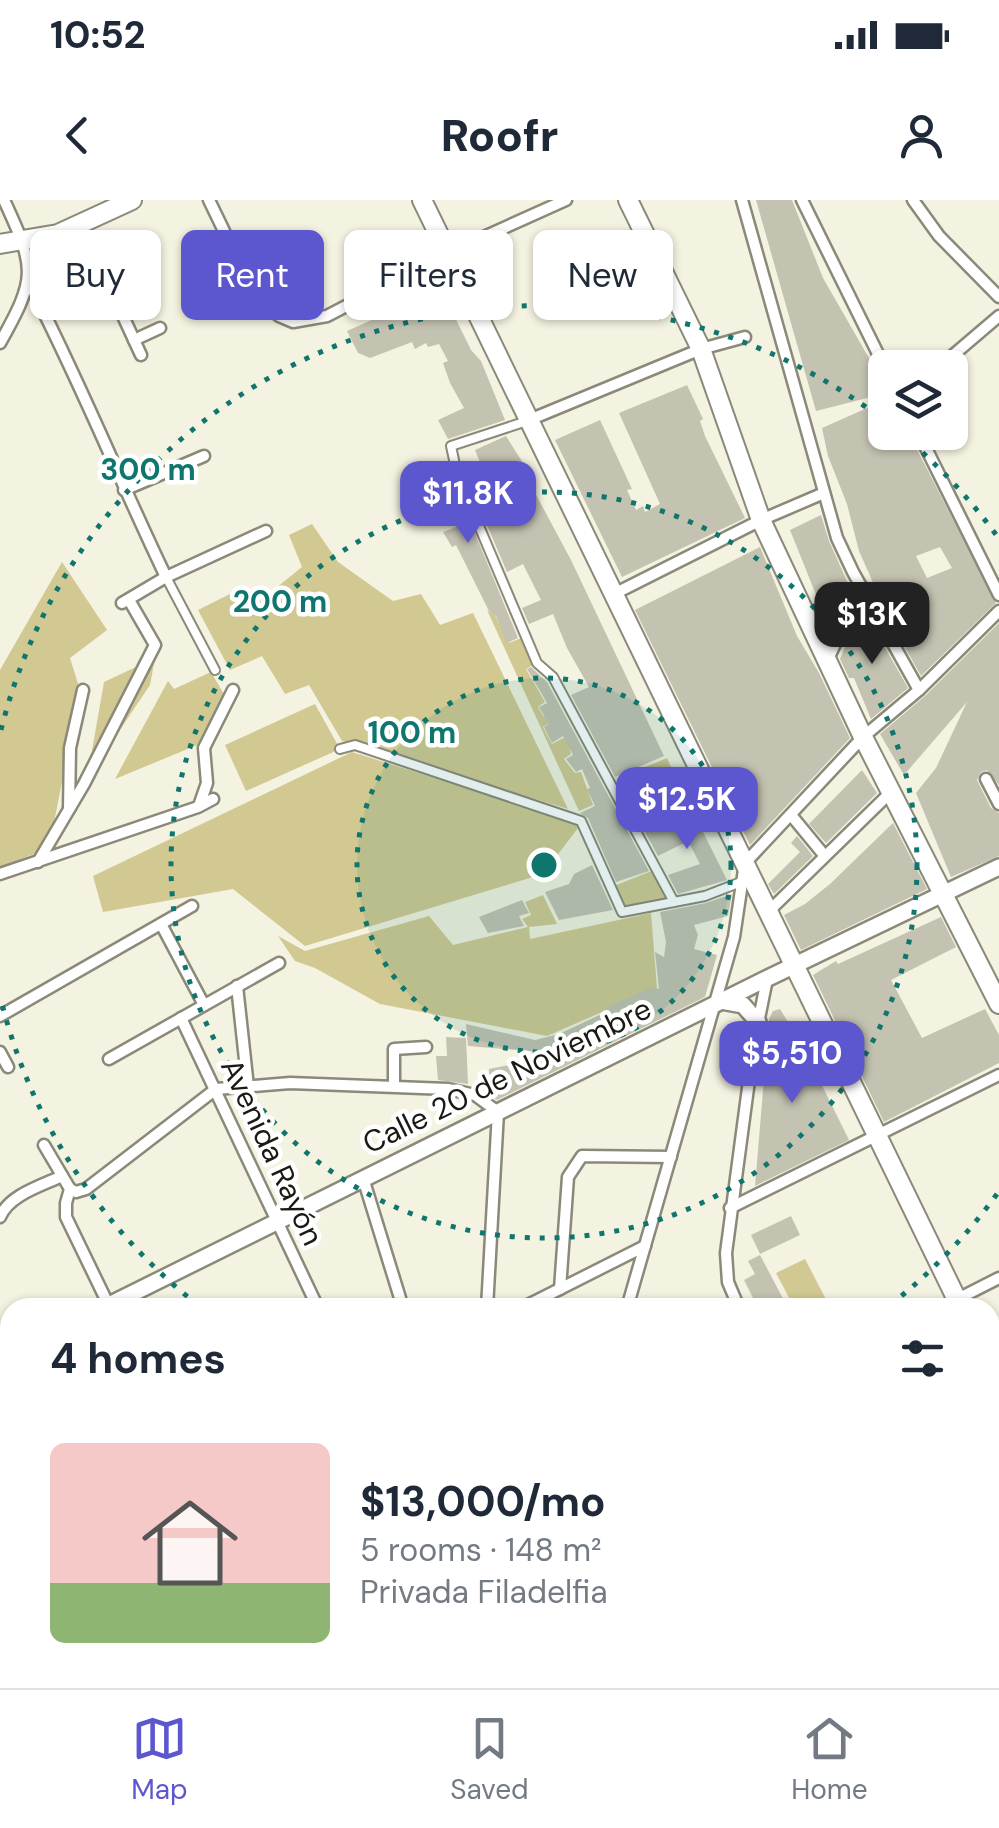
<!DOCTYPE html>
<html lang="en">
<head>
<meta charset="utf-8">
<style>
  body { margin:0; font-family:"DM Sans",sans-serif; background:#f2f2f3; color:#1f2937; height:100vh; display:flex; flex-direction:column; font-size:38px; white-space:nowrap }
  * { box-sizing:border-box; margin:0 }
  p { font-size:32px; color:#747a83 }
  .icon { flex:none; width:55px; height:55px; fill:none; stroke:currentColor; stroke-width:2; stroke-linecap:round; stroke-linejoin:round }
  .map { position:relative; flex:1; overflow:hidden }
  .panel { position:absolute; left:0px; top:1098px; width:1000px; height:392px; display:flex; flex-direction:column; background:#fff; border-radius:30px 30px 0 0; box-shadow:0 2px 8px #0004 }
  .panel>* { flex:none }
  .top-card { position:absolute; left:30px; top:30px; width:940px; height:90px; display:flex; gap:20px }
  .tools { position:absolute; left:868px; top:150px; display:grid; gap:20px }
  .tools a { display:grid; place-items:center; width:100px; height:100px; border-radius:15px; background:#fff; box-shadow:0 2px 8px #0004; font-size:50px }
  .price { position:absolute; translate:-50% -85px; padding:0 22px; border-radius:20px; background:#5d57cf; color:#fff; font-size:32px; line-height:65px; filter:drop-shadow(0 2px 5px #0008) }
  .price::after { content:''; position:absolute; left:50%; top:60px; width:30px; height:22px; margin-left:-15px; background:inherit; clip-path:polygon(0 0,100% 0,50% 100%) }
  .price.current { background:#222; color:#fff }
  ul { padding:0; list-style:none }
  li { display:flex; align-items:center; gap:30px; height:250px; padding:0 50px }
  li+li { border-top:2px solid #e0e1e3 }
  li span { display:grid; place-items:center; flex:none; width:280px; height:200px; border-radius:15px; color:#555 }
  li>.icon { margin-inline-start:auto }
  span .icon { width:120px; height:120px; fill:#fffc; stroke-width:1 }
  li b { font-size:42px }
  h2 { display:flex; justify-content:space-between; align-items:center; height:120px; padding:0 50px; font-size:42px }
  .pill { padding:0 35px; border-radius:15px; background:#fff; box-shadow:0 2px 8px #0004; font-size:35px; line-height:90px }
  .pill.current { background:#5d57cf; color:#fff }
  .status { display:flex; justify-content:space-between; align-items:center; height:70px; padding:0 50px; background:#fff; direction:ltr }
  .status svg { height:28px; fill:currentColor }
  header { display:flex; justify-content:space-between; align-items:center; height:130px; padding:0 50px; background:#fff; font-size:45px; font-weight:800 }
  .tab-bar { display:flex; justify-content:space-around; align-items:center; height:140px; border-top:2px solid #e0e1e3; background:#fff; font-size:28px; color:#747a83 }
  .tab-bar a { display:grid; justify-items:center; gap:5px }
  .tab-bar .current { color:#5d57cf }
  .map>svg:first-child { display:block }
  .green { fill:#d1c991 }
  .building { fill:#c4c2b1; fill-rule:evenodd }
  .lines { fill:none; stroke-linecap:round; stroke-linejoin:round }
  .pedestrian-casing { stroke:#8b8979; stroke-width:12 }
  .minor-casing { stroke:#8b8979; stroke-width:15 }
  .secondary-casing { stroke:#8b8979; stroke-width:20 }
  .primary-casing { stroke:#8b8979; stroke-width:22 }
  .pedestrian { stroke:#fff; stroke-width:8 }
  .minor { stroke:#fff; stroke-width:10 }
  .secondary { stroke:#fff; stroke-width:15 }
  .primary { stroke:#fff; stroke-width:18 }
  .ring { fill:none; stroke:#0f766e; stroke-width:5; stroke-dasharray:5 10 }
  .labels { text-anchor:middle; stroke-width:9; stroke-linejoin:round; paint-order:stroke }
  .street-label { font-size:30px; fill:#1a1913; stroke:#fff }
  .centre { fill:#0f766e; stroke:#fff; stroke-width:5 }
  .ring-label { font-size:30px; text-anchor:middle; font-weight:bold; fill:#0f766e; stroke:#fff; stroke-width:9; stroke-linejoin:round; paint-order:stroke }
</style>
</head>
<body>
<div class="status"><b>10:52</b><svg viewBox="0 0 49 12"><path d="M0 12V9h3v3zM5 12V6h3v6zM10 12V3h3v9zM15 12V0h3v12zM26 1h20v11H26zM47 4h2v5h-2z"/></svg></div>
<header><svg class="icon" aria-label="back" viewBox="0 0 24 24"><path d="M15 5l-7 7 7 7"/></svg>Roofr<svg class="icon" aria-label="person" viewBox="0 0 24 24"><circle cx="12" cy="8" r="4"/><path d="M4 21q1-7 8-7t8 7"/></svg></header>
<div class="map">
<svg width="999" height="1488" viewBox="0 0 999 1488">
  <rect width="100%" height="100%" fill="#f4f2e0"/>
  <g class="green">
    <polygon points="312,324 338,362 393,401 421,394 440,425 473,413 568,609 342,541 309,485 285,494 262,456 230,470 198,410 230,394 245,413 302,367 289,335"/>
    <polygon points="62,362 107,430 70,458 80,490 49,648 0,667 0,470"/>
    <polygon points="487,410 495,415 509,443 526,436 538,462 526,469 545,502 538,507 544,517 557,509 562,516 543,527 552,544 567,536 571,554 564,559 575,573 581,572 593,605 579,611"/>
    <polygon points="155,458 150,485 87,579 104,482"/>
    <polygon points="211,472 232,508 207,541 115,579 168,481 174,489"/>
    <polygon points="315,504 340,549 246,591 225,545"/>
    <polygon points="352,552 581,624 543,674 305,746 233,689 103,712 93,676"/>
    <polygon points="667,558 690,609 658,622 636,571"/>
    <polygon points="633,571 657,623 641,631 617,579"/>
    <polygon points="654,670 670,701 623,710 614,686"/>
    <polygon points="543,695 557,724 529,727 530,739 651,713 657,788 547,836 380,804 315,768 295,761 278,736 305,751 429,716 453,745 528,727 522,719 531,715 525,702"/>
    <polygon points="805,1059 830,1107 794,1107 776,1073"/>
  </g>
  <g class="building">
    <path d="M756,0H792L823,78L885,186V232H908L996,403L921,476L873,390L875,387L859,351L847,304L828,256L822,228L874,205L871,197L816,211ZM940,347L952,368L927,378L916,356Z"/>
    <polygon points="441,89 471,150 481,161 505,220 448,239 438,220 464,208 450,183 443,163 448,161 439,144 428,147 426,143 415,149 412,142 370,158 358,153 347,131"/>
    <polygon points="687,185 703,219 700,221 705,236 745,318 622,377 555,240 600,220 632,289 627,290 636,310 643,306 645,312 660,304 619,213"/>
    <polygon points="506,236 528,271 525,272 534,291 571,360 664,556 615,577 571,495 589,487 567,448 553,414 529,424 522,408 541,400 523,364 507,372 466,276 483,270 475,250"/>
    <polygon points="447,265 518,438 507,443 496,416 489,411 456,345 452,347 443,332 456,327 449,303 443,292 425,298 416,279"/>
    <polygon points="821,315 829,341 851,390 831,432 790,330"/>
    <polygon points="760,347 797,436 819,473 850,538 750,645 635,410"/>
    <polygon points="862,407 908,488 871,519 854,478 849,478 840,459"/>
    <polygon points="999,423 999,585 987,570 981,572 977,580 991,608 999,613 999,656 951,677 916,593 936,568 967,502 904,575 880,534 925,496"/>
    <polygon points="531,467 547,482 649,671 616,682 588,618 580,613 595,606 587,589 590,588 582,569 576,572 566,559 573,555 563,536 552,543 544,527 549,524 539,507 547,503 527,469"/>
    <polygon points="862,570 877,593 826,643 809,624"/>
    <polygon points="692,610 727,680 678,694 668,675 700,664 688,641 658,656 644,630"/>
    <polygon points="893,623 927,689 801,750 784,715 805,704 830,684"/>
    <polygon points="797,636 813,656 774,694 768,684 800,652 791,643"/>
    <polygon points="592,665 613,710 559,720 545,692 569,684 574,674"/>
    <polygon points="732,694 728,716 694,725 698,735 694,749 717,755 705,797 497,900 490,895 489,869 565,854 468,846 466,824 535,840 559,834 606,812 605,808 652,787 659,789 655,752 664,757 666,742 660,712 706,703"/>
    <polygon points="522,700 529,713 519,716 524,726 488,733 479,717"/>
    <polygon points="941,717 956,747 891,780 922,838 985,809 999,835 999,863 884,922 813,775 836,761 838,764"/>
    <polygon points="780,809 802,845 849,940 755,986 769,819 773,811"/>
    <polygon points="446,837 466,838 468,884 438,880 436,856 447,856"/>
    <polygon points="791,1016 800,1035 760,1054 751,1035"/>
    <polygon points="760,1055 788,1108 758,1108 744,1080 755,1074 748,1061"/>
  </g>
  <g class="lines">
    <g class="pedestrian-casing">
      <g id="pedestrian">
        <polyline points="527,221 451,246 457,274 537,463 553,477 674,702"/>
        <polyline points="166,377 215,470"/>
        <polyline points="340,549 355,545 581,621 622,712 705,696 741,682"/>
      </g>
    </g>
    <g class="minor-casing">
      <g id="minor">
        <polyline points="209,0 251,87 261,101 279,116 293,122 327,116 448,53 566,0"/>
        <polyline points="742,0 837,338 853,372 919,490"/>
        <polyline points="802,0 885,168"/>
        <polyline points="913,0 939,36 999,97"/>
        <polyline points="81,25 141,155"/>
        <path d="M29,83C79,179 119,279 166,377"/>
        <polyline points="118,106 144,93"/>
        <polyline points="134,140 160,128"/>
        <path d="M0,143C37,77 36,69 4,0"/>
        <polyline points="938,168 999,116"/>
        <polyline points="529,220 701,149 745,137"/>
        <polyline points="918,232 999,395"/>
        <polyline points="124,290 204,256"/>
        <polyline points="614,394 761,320 824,293"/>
        <polyline points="122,403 166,377 266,331"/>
        <polyline points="827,461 862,387"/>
        <polyline points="986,579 999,604"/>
        <polyline points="199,606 207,583 204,548 233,490"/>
        <polyline points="69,609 70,548 83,490"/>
        <polyline points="791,615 824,655"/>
        <polyline points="38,662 84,584 155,445 129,400"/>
        <polyline points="0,674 198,607 213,599"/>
        <polyline points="768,712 891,592"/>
        <polyline points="161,724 204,805"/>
        <polyline points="237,786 248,887"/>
        <polyline points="0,816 192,706"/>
        <polyline points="181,818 318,1108"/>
        <polyline points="0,852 8,867"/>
        <polyline points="109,859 279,763"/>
        <polyline points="394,886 394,849 426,847"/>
        <polyline points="44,945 70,989 66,1003 66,1017 110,1108"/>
        <polyline points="363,978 400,1098"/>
        <polyline points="70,989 76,992 86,989 216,889 290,883 448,889 475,895 498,912 487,1108"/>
        <polyline points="730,1008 999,875"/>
        <path d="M0,1017C9,995 41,986 62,976"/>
        <polyline points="560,1089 568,977 582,956 671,957"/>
        <polyline points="522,1108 645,1046"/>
        <polyline points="627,1108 734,737 745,663 863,537 919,490 999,411"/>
        <polyline points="739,1108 728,1082 726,1053 754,843 767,779"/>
        <polyline points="940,1108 999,1078"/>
        <polyline points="0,1311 10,1331"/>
        <polyline points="0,1369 10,1364"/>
        <polyline points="85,1480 89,1488"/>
        <polyline points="294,1480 299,1488"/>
        <polyline points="708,1480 712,1488"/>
        <polyline points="922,1480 926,1488"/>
        <polyline points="179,1488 194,1480"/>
        <polyline points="370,1488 372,1480"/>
        <polyline points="417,1488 418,1480"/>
        <polyline points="519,1488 521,1480"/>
      </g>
    </g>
    <g class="secondary-casing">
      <g id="secondary">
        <polyline points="721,801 743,805 758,822"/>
        <polyline points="103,1108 770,777 999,667"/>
        <polyline points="0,1159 10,1154"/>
        <polyline points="990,1296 999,1291"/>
        <polyline points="604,1488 620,1480"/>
        <polyline points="669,1488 671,1480"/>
        <polyline points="687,1488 690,1480"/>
      </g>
    </g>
    <g class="primary-casing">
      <g id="primary">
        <polyline points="422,0 961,1108"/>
        <polyline points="628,0 701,149 761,320 863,537 999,804"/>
        <polyline points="0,44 58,34 132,0"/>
        <polyline points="990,1168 999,1186"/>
      </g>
    </g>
    <use href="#pedestrian" class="pedestrian"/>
    <use href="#minor" class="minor"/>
    <use href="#secondary" class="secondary"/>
    <use href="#primary" class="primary"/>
  </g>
  <circle cx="544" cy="665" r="187" fill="#0f766e" fill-opacity=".12"/>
  <g class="ring">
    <circle cx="544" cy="665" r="187"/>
    <circle cx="544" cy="665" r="373"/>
    <path d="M997 994A560 560 0 0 1 889 1106M199 1106A560 560 0 0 1 1 800M1 530A560 560 0 0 1 885 221M900 233A560 560 0 0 1 997 336"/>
  </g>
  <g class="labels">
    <g class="street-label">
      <text transform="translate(507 876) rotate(-26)" y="10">Calle 20 de Noviembre</text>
      <text transform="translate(272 952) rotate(65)" y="10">Avenida Rayón</text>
    </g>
  </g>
  <circle cx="544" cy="665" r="15" class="centre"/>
  <g class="ring-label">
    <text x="148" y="280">300 m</text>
    <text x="280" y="412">200 m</text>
    <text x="412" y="543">100 m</text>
  </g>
</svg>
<div class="tools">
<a><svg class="icon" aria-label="layers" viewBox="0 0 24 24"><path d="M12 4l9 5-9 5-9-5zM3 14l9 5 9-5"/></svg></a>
</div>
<b class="price" style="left:468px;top:346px">$11.8K</b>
<b class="price current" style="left:872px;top:467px">$13K</b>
<b class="price" style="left:687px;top:652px">$12.5K</b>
<b class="price" style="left:792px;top:906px">$5,510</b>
<div class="top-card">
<a class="pill">Buy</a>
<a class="pill current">Rent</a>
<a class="pill">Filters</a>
<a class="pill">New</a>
</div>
<section class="panel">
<h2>4 homes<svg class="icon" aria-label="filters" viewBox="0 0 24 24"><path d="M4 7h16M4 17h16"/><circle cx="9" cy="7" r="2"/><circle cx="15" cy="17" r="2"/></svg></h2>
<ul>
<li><span style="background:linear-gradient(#f6c9c9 70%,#8fb573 0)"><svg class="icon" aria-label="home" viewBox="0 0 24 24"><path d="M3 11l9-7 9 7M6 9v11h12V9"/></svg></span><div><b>$13,000/mo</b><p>5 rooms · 148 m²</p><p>Privada Filadelfia</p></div></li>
</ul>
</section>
</div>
<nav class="tab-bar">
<a class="current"><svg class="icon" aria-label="map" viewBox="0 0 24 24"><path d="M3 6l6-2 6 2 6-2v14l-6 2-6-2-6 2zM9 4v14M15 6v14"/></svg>Map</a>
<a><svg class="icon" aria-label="saved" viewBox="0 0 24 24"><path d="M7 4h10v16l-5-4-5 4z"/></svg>Saved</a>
<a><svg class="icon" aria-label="home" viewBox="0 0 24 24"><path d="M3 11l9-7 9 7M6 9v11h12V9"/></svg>Home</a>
</nav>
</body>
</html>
